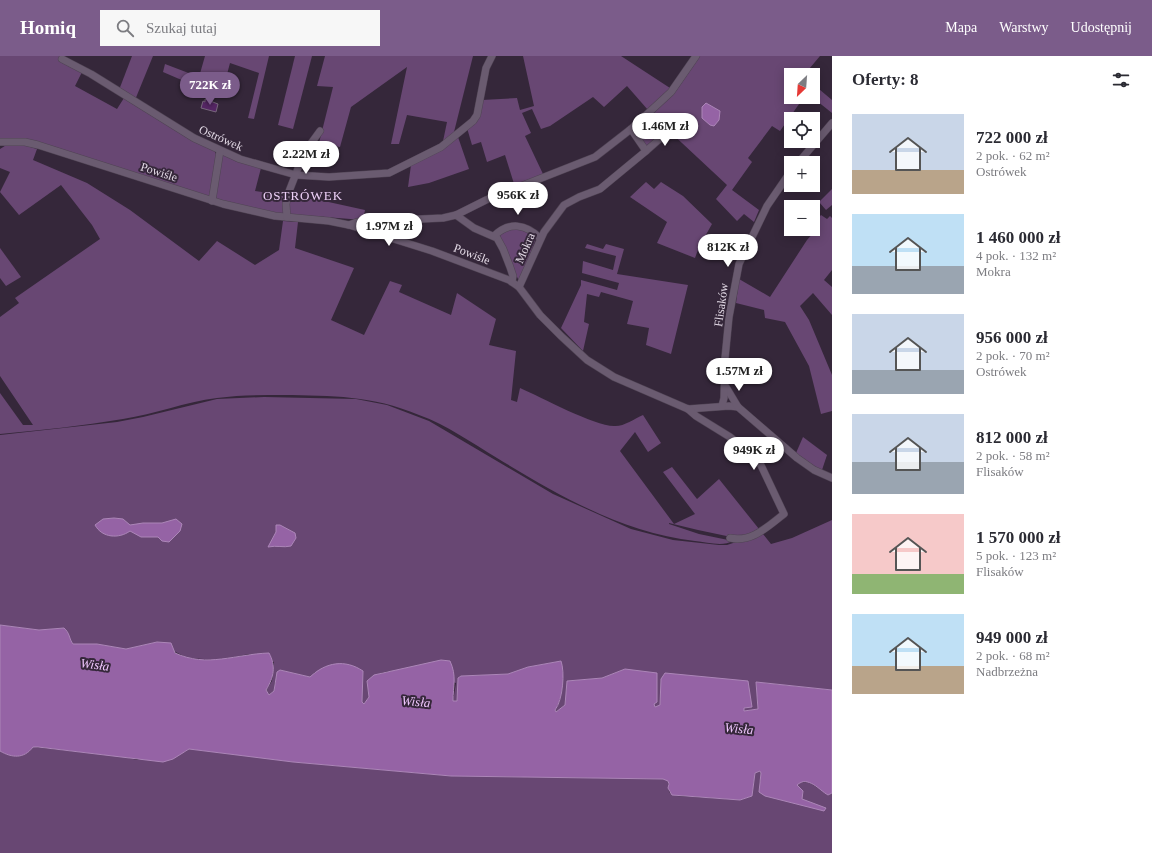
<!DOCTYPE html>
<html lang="pl">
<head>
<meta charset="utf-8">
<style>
  body { margin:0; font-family:"Times New Roman",serif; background:#f7f7f7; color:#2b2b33; height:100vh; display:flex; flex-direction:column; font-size:15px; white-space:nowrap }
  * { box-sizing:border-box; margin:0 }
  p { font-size:13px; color:#7c7c81 }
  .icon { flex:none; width:22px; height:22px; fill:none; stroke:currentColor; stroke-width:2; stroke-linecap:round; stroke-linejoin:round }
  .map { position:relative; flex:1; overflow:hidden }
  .panel { display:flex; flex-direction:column; background:#fff; width:320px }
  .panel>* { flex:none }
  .needle { width:26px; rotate:205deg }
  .controls { position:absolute; left:784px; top:12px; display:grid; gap:8px }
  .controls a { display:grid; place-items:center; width:36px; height:36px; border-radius:0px; background:#fff; box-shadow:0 2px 10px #0003; font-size:20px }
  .price { position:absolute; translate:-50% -34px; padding:0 9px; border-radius:14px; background:#fff; color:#222; font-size:13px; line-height:26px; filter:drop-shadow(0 1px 2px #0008) }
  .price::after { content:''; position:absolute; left:50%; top:24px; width:12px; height:9px; margin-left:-6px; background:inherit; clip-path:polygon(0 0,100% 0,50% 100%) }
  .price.active { background:#7b5c8a; color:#fff }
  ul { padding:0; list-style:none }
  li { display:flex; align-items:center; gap:12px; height:100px; padding:0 20px }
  li span { display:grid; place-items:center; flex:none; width:112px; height:80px; border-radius:0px; color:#555 }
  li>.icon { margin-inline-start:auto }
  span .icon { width:48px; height:48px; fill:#fffc; stroke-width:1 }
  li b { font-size:17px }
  h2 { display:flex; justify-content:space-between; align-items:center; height:48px; padding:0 20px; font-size:17px }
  header { display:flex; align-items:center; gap:24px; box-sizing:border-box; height:56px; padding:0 20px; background:#7b5c8a; color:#fff }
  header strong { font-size:19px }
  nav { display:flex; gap:22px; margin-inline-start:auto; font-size:14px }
  .search { width:280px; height:36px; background:#f7f7f7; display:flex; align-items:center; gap:10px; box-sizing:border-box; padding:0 14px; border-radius:0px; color:#7c7c81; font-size:15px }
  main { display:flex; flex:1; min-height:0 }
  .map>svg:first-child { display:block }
  .green { fill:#684773 }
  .water { fill:#9563a5; stroke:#ac86b8 }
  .building { fill:#552664; stroke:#78677d }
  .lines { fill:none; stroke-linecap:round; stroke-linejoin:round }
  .minor-casing { stroke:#504454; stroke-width:8 }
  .minor { stroke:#6a5b70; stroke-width:7 }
  .labels { text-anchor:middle; stroke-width:4; stroke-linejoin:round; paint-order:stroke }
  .street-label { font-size:12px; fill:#e2d9e5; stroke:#35273a }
  .neighbourhood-label { font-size:13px; letter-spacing:1px; fill:#edd0f7; stroke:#35273a }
  .water-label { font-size:13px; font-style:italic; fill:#efc6fd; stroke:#35273a }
</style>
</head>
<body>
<header>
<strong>Homiq</strong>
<div class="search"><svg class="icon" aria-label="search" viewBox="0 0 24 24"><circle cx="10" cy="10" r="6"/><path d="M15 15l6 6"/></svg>Szukaj tutaj</div>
<nav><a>Mapa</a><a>Warstwy</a><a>Udostępnij</a></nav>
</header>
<main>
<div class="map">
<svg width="832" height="797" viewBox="0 0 832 797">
  <rect width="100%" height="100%" fill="#35273a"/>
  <g class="green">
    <polygon points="0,0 60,0 59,2 82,16 75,30 117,53 124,42 214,94 217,100 210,141 21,83 0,85"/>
    <polygon points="132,0 153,0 135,44 119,34"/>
    <polygon points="205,0 269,0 254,63 248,62 259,17 230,7 221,41 163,16 165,8 199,21"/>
    <polygon points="295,0 312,0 293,73 278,69"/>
    <polygon points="325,0 473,0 453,80 442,90 447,66 407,59 399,88 391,88 407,11 351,51 340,91 319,87 333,31 317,30"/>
    <polygon points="523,0 621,0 670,32 648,54 627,30 604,51 593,41 550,70 541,73 532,53 522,57 531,77 525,80 543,118 515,131 505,99 487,106 481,86 472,89 467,72 482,44 517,42 520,54 534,50"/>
    <polygon points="700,0 820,0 804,19 791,19 791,41 804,41 780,75 772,70 748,102 752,106 732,134 759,154 754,166 744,158 737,165 716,143 727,129 667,73 646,91 634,74 678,32"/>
    <polygon points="813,28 832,44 832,57 812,41"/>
    <polygon points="458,81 469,113 429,127 408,131 411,109"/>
    <path d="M8,88H21L37,93L33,104L87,127L130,154L199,205L217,185L255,209L279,194L283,165L298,166L295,192L354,212L331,264L364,279L390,225L402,229L399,236L451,259L457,237L496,263L489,289L516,295L511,344L517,346L520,332C541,341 594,370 614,370C623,371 634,363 643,359L661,387L648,396L635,376L620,395L674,468L695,458L663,416L672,411L697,443L719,423L771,488L792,482L832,464V634L756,626L758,653L744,655V652L752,651L661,623L660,649L655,651L625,613L602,622L567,625L565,649L556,656L555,654C563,645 565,616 561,605L528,611L508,618L461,620L458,622L457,645H453L456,627C428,621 391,604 367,625L369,641L364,648L362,646L363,615L315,616L310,621L280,614L275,626L274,635L269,639L266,634L272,625L274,606L249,598L220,604L187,602L157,586L126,593L97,588H73C68,583 70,577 64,572L39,574L0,569V379L117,366L143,361L217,343L264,341L356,343L387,349L429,365L553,438L631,473L673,484L719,489H727L736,486V482L698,474L669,467V468L699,478L733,485C722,491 707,486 695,485C623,477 558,439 497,402C472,387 447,369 419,359C371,339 333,340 283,339C261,339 239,339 217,342C185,346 155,358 123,363C82,370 41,374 0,378V337L23,369H33L0,320V261L19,247L15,242L100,183L92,169L61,129L19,159L0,136L10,116L0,112V93Z"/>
    <polygon points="223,98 261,112 255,135 324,145 365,154 363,164 274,157 215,143"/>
    <polygon points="646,126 654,133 661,126 683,140 712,168 699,191 695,202 657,187 667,166 630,141"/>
    <polygon points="832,133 832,149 826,154 819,146"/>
    <polygon points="821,159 827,163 830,160 832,162 832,214 824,224 832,231 832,259 813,237 800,250 809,264 832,319 832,355 821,358 809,310 785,266 765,262 764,254 736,247 739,223 770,241 807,184 814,176 812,173 813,168"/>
    <polygon points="522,172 536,182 521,223 518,223 499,182 502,175"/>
    <polygon points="587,188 603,193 606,188 624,193 617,218 688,229 671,298 646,289 649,272 627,268 633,245 601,236 599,241 587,238 584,266 589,268 583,295 561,272 581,229 581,224 617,234 619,227 582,217 583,205 613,214 616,200 585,192"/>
    <polygon points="0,192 21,221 6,230 0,222"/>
    <polygon points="803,381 827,399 822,414 810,408 796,397"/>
    <path d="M33,691L125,701L137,704L185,696L189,693L293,706L451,720L663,723L668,724L669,736L677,740L740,744L752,740L755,717L760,715L761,717L759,732L811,747L801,743L803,737L797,729L798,727L809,726L828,739L832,737V797H0V695C12,702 24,703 33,691Z"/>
  </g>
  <g class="water">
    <polygon points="706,47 720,55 719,64 714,70 710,69 702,62 702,51"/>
    <path d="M114,462L123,463L130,469L143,467H162L176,463L182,468L180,475L169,486L162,485L158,481H141L130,475C119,483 102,482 95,469L103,463Z"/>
    <path d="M276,469H280L295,477L296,482L291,490C283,492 277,489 268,491L276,476Z"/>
    <path d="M0,569L39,574L64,572C70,577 69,583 73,588H97L126,593L157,586L171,587L175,597C207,612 236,598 269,597C276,610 274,621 266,634L269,639L274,635L277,616L280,614L310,621C326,606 345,603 363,615L362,646L364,648L369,641L367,625L374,619L441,604L450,605C457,620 453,630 453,645H457L458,622L461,620L508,618L528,611L561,605C565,616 563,644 555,654L556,656L565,649L567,625L602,622L625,613L657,617V646L654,648L655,651L660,649L661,623L665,617L748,625L752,651L744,652V655L758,653L756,626L832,634V737L828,739C819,734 808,719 797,729L803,735L802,743L826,752L824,755L765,740L759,736L761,717L760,715L755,717L752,740L740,744L672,739L668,732L669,728L668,725L663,723L451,720L293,706L189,693L173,703L163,706L38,691H33C24,703 12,702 0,695Z"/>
  </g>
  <polygon class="building" points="205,43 218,48 216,56 201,52 203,45 205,46"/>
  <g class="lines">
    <g class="minor-casing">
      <g id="minor">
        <polyline points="62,3 91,18 194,82 240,103 296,119 329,121 389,117 441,91 473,65 477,59 486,12 492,0"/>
        <polyline points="0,86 25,86 38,89 223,148 275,160 329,165 349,169 432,195 509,224 519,231 540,259 561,280 587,304 614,321 688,353 729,350 738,351 797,402 814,414 832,422"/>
        <polyline points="646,95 672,72"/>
        <polyline points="798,107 832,67"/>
        <polyline points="212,145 220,95"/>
        <polyline points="456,159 474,172 497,182 503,193 510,211 513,220 512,226"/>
        <polyline points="287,161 286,148 288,138 304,97 320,75"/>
        <polyline points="349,169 357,166 443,162 456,159 486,144 595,101 631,73 671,36 696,0"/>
        <path d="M494,180C509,165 526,168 540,182"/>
        <polyline points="519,231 544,176 564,149 579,141 600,133 646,95 631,73"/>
        <polyline points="726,331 738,351"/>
        <polyline points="722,350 724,342 725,302 729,261 739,208 767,150 791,115"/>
        <path d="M688,353L696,360L730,381L758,403L784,458C768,470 752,487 730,482"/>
        <polyline points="758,403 777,385"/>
      </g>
    </g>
    <use href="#minor" class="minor"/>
  </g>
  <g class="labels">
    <g class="street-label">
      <text transform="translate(221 82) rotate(24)" y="4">Ostrówek</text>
      <text transform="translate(159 116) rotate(18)" y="4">Powiśle</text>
      <text transform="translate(525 192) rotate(-66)" y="4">Mokra</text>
      <text transform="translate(472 198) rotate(21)" y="4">Powiśle</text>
      <text transform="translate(721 249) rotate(-82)" y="4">Flisaków</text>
    </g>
    <g class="neighbourhood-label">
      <text x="303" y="144">OSTRÓWEK</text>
    </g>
    <g class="water-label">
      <text transform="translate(95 608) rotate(7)" y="5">Wisła</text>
      <text transform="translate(416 645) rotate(5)" y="5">Wisła</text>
      <text transform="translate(739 672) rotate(5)" y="5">Wisła</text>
    </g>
  </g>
</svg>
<div class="controls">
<a><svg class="needle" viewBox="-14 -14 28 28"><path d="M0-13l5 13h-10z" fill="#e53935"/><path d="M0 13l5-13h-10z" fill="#7c7c81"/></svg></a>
<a><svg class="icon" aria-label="locate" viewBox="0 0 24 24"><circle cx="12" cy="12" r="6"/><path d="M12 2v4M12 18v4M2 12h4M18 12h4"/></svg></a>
<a>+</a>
<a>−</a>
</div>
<b class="price active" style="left:210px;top:50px">722K zł</b>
<b class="price" style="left:665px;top:91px">1.46M zł</b>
<b class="price" style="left:306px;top:119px">2.22M zł</b>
<b class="price" style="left:518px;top:160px">956K zł</b>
<b class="price" style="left:389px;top:191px">1.97M zł</b>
<b class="price" style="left:728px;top:212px">812K zł</b>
<b class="price" style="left:739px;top:336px">1.57M zł</b>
<b class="price" style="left:754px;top:415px">949K zł</b>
</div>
<section class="panel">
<h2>Oferty: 8<svg class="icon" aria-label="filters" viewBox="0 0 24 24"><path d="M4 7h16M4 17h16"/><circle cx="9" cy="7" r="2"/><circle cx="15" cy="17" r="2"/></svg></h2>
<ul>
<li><span style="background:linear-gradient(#c9d6e8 70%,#b9a48a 0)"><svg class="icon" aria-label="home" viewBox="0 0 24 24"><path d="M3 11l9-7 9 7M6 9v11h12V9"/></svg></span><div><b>722 000 zł</b><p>2 pok. · 62 m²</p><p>Ostrówek</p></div></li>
<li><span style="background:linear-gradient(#bfe0f5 65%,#9aa5b1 0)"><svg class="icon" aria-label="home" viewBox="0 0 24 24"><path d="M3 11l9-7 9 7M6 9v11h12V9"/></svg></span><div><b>1 460 000 zł</b><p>4 pok. · 132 m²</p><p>Mokra</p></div></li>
<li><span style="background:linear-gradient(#c9d6e8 70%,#9aa5b1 0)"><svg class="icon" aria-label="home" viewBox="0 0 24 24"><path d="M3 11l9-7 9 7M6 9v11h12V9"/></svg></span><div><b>956 000 zł</b><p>2 pok. · 70 m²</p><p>Ostrówek</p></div></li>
<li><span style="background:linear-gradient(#c9d6e8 60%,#9aa5b1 0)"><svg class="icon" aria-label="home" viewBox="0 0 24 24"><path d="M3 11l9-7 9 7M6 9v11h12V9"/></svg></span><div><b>812 000 zł</b><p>2 pok. · 58 m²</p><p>Flisaków</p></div></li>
<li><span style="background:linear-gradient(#f6c9c9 75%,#8fb573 0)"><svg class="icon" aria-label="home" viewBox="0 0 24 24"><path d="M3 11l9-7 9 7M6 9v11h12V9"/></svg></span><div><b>1 570 000 zł</b><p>5 pok. · 123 m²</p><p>Flisaków</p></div></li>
<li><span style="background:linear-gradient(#bfe0f5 65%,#b9a48a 0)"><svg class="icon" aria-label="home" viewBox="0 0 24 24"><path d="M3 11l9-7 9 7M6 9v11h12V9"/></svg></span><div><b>949 000 zł</b><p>2 pok. · 68 m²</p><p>Nadbrzeżna</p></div></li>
</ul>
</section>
</main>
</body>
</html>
